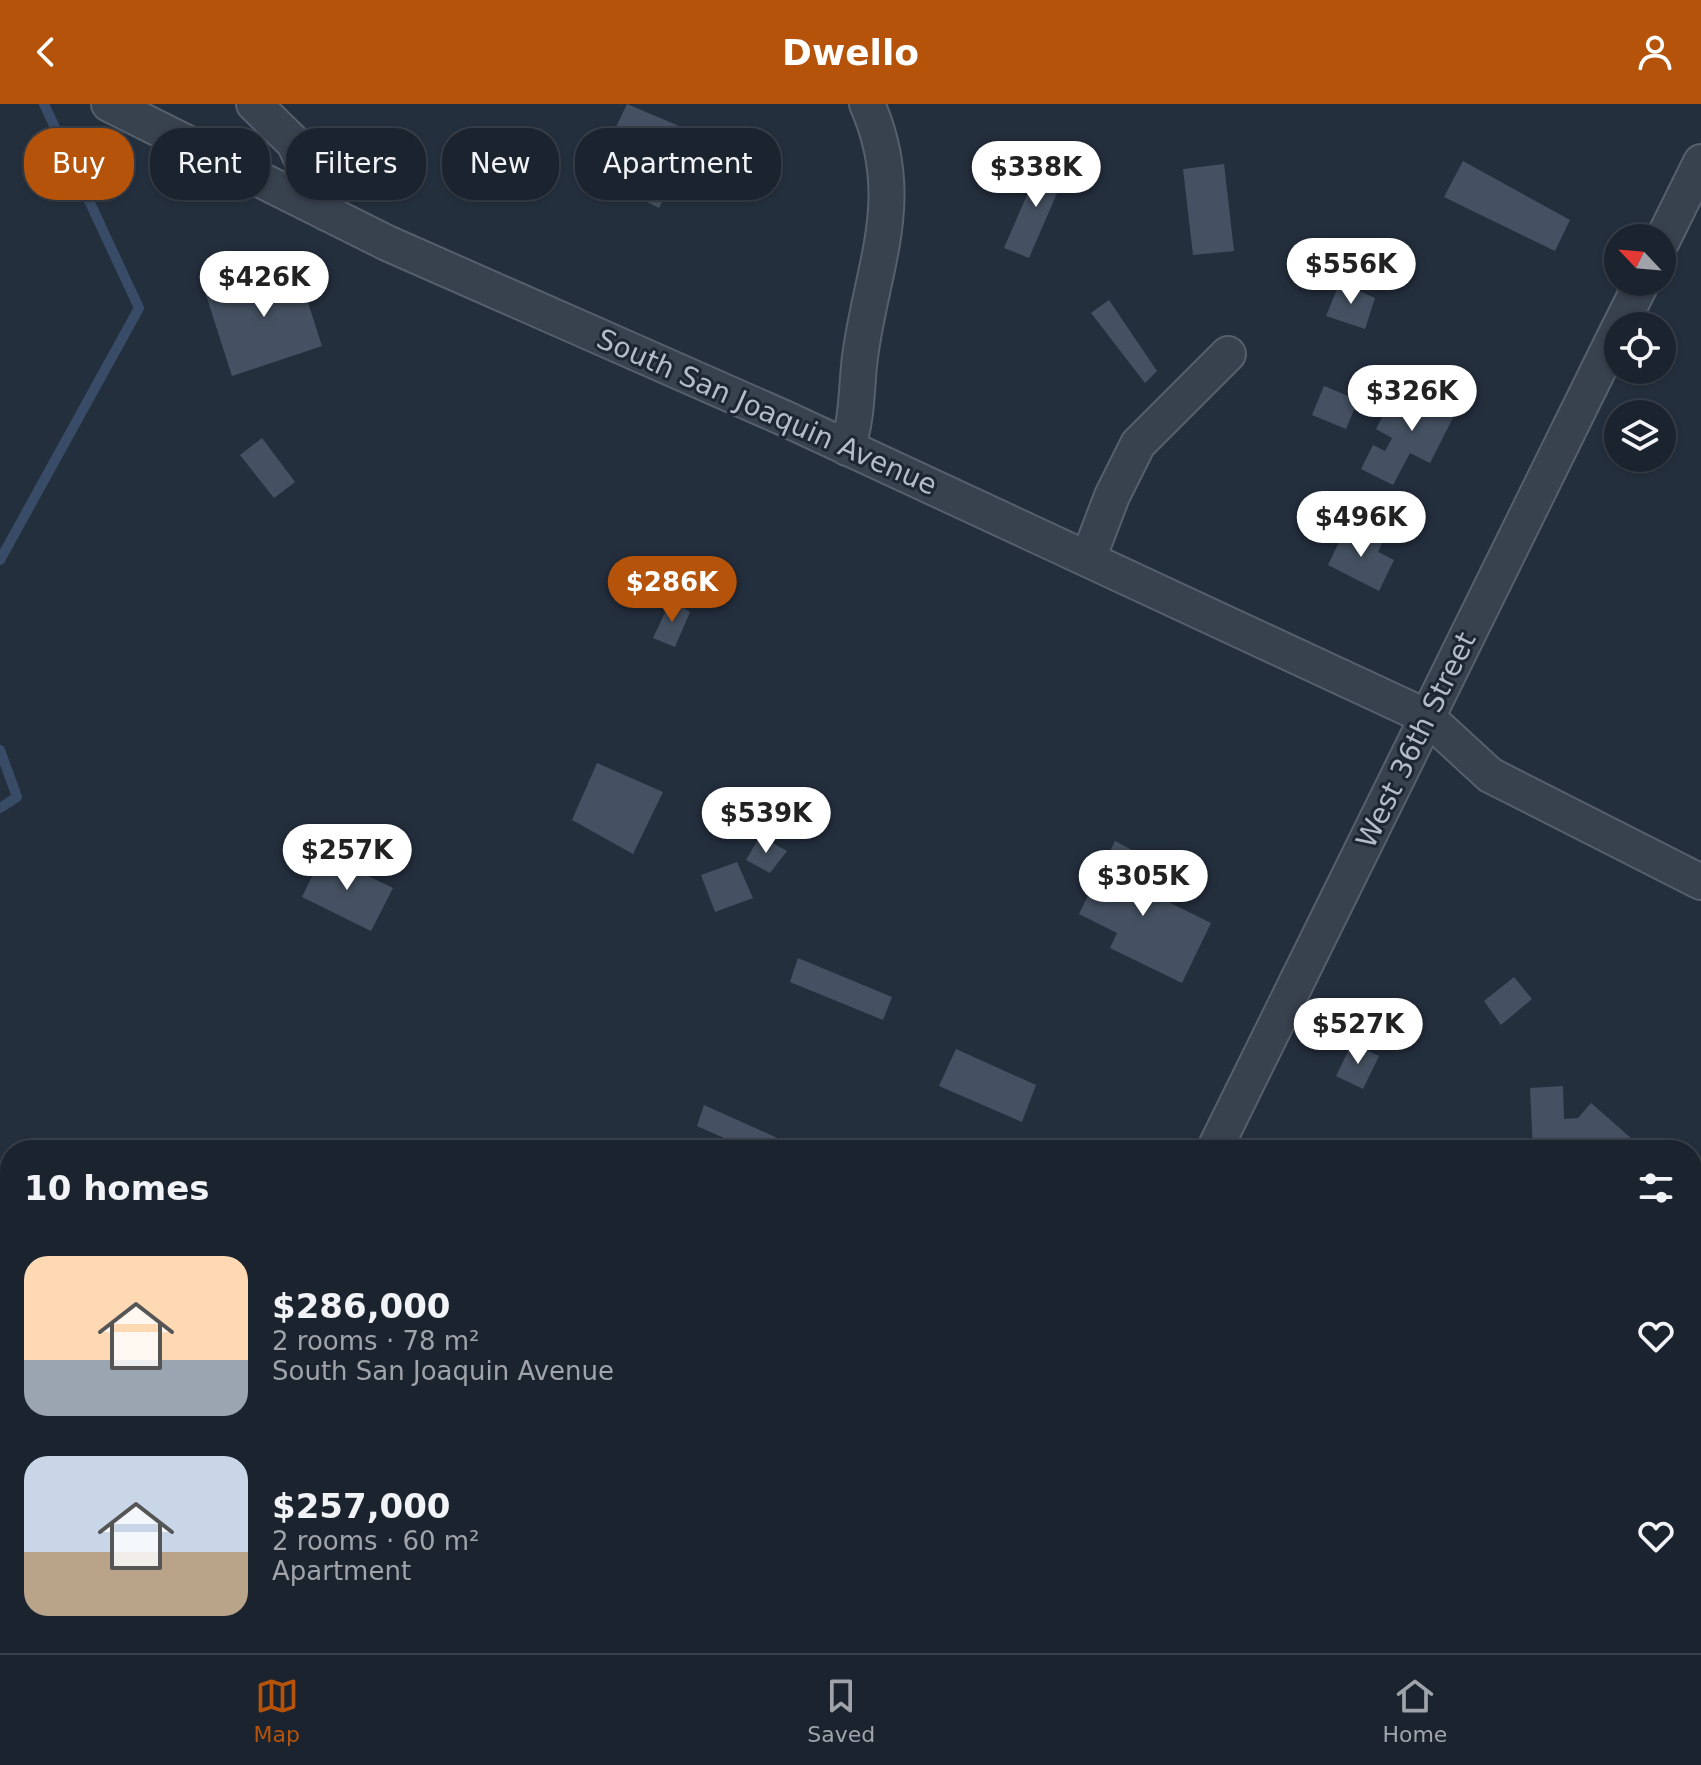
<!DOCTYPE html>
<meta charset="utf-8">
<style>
:root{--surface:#1b232e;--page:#242b36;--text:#f1f3f6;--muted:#a0a4aa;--line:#39404a;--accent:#b45309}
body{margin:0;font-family:"DejaVu Sans",sans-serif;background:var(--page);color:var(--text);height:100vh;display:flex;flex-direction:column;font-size:30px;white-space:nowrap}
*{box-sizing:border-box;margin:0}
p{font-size:26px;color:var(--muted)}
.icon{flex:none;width:44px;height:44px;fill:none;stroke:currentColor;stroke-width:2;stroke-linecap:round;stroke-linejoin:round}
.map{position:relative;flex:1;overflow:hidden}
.drawer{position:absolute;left:0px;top:1036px;width:1702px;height:514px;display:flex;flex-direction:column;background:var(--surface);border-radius:32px 32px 0 0;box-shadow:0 2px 6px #0004,0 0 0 2px var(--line)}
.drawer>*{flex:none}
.hud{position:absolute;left:24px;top:24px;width:800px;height:72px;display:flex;gap:16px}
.needle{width:52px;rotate:296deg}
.fabs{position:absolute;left:1604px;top:120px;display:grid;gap:16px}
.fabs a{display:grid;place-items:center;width:72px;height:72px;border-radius:50%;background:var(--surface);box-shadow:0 2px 6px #0004,0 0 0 2px var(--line);font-size:40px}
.price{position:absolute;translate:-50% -68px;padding:0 18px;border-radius:28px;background:#fff;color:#222;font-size:26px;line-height:52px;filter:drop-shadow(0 2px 4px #0008)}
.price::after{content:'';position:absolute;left:50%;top:48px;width:24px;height:18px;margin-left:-12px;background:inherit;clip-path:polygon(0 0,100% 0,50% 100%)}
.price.current{background:var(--accent);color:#fff}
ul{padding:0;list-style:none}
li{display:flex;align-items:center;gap:24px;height:200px;padding:0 24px}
li span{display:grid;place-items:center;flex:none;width:224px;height:160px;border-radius:24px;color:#555}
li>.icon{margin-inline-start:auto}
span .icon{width:96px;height:96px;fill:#fffc;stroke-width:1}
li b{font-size:34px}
h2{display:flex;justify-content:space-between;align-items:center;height:96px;padding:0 24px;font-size:34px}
.chip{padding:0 28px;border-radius:32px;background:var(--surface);box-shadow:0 2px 6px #0004,0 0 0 2px var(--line);font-size:28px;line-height:72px}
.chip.current{background:var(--accent);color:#fff}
header{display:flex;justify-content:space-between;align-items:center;height:104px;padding:0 24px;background:var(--accent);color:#fff;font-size:36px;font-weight:700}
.menu{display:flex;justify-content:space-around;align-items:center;height:112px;border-top:2px solid var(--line);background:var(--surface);font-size:22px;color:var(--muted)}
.menu a{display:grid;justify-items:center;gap:4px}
.menu .current{color:var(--accent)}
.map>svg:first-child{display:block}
</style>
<header><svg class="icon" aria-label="back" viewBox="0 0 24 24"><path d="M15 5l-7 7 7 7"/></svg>Dwello<svg class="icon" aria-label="person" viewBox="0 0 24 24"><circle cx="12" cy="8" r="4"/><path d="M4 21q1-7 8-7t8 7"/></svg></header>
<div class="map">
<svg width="1701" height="1549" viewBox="0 0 1701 1549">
<rect width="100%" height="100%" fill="#242f3e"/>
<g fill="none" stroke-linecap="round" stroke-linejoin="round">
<g stroke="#394c67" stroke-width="10">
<path d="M 0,456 L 139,204 L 44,0"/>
<path d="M 0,646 L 17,693 L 0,704"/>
</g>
</g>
<g fill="#455162">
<path d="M 627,0 L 698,30 L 659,104 L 593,71 Z"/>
<path d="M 1043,54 L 1067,66 L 1029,154 L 1004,144 Z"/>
<path d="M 1463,57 L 1570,116 L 1555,147 L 1444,93 Z"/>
<path d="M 1224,60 L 1234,147 L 1193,151 L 1183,65 Z"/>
<path d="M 295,158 L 322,242 L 232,272 L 205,188 Z"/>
<path d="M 1340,178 L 1375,194 L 1365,225 L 1326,212 Z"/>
<path d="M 1109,196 L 1157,267 L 1145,279 L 1091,209 Z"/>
<path d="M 1429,280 L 1462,296 L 1430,359 L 1410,349 L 1393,381 L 1361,365 L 1373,341 L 1385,347 L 1392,334 L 1376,325 L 1391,296 L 1414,309 Z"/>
<path d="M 1324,282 L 1358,296 L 1346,325 L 1312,311 Z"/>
<path d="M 262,334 L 295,378 L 274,394 L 240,351 Z"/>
<path d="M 1347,421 L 1382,439 L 1378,448 L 1394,456 L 1379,487 L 1328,461 Z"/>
<path d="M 671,496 L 690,508 L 675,543 L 653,534 Z"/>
<path d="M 597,659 L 663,688 L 633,750 L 572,716 Z"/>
<path d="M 760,732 L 787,747 L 770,769 L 746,756 Z"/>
<path d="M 1115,737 L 1145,753 L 1132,780 L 1211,819 L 1182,879 L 1110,844 L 1117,829 L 1079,810 Z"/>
<path d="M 323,750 L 393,784 L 371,827 L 302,793 Z"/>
<path d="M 737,758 L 753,794 L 715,808 L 701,771 Z"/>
<path d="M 798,854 L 892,893 L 883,916 L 790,878 Z"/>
<path d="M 1514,873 L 1532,895 L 1501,921 L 1484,897 Z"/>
<path d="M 1352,939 L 1379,952 L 1363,985 L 1336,972 Z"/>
<path d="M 956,945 L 1036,981 L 1022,1018 L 939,982 Z"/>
<path d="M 1563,982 L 1564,1015 L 1578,1014 L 1591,999 L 1632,1035 L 1622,1046 L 1533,1046 L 1530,984 Z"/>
<path d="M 704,1001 L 804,1046 L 751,1046 L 697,1022 Z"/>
<rect x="184" y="1540" width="32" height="9"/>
</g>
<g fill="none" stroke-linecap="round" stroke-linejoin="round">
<defs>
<g id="minor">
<path d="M 109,0 L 387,139 L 784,314 L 1427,613 L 1490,671 L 1701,778"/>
<path d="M 254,0 L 294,39 L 327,109"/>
<path d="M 1662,137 L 1701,58"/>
<path d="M 1620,222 L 1642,178"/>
<path d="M 847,344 C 858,313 856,284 860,253 C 872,161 909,95 867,0"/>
<path d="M 1088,455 L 1112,392 L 1138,340 L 1228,250"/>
<path d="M 1214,1046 L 1618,226"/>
<path d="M 0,1097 L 10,1102"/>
<path d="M 1692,1360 L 1701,1364"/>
<path d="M 968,1549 L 972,1540"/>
</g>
</defs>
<use href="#minor" stroke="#565f6c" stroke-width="38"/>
<use href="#minor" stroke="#38414e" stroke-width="34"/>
</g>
<g text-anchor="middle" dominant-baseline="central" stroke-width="6" stroke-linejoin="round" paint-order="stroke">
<g font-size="28" fill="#b4bcc9" stroke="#1d2633">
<text transform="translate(767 308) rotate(24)">South San Joaquin Avenue</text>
<text transform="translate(1416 636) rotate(-64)">West 36th Street</text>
</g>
</g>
</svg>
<div class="fabs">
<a><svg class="needle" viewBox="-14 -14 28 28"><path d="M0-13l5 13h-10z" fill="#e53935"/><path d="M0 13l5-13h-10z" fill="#a0a4aa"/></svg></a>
<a><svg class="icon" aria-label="locate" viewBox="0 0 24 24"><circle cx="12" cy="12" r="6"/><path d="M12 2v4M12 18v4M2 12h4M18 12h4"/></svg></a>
<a><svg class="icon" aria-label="layers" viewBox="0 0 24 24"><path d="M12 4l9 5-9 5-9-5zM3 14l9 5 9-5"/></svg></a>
</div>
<b class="price" style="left:1036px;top:105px">$338K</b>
<b class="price" style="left:1351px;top:202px">$556K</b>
<b class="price" style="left:264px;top:215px">$426K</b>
<b class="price" style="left:1412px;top:329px">$326K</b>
<b class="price" style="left:1361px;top:455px">$496K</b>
<b class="price current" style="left:672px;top:520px">$286K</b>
<b class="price" style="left:766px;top:751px">$539K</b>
<b class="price" style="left:347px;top:788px">$257K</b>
<b class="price" style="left:1143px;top:814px">$305K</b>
<b class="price" style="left:1358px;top:962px">$527K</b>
<div class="hud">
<a class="chip current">Buy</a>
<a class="chip">Rent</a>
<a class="chip">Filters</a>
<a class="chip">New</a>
<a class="chip">Apartment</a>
</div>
<section class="drawer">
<h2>10 homes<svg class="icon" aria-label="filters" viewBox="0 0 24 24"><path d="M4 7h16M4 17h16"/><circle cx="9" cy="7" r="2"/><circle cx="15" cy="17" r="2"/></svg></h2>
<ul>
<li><span style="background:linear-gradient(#ffd9b3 65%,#9aa5b1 0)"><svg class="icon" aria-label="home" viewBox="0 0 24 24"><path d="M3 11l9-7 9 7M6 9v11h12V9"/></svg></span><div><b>$286,000</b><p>2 rooms · 78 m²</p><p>South San Joaquin Avenue</p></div><svg class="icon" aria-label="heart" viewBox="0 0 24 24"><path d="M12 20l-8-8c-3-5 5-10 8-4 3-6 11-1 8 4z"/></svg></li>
<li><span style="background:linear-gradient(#c9d6e8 60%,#b9a48a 0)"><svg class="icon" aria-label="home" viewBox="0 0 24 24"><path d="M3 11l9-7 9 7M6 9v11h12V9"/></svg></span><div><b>$257,000</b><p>2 rooms · 60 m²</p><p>Apartment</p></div><svg class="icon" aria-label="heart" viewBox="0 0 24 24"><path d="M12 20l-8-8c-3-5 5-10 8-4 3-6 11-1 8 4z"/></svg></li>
</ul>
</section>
</div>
<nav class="menu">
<a class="current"><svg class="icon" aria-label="map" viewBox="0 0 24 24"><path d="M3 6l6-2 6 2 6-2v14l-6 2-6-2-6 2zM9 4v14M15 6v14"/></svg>Map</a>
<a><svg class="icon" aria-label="saved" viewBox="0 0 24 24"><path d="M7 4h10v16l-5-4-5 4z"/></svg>Saved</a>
<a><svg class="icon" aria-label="home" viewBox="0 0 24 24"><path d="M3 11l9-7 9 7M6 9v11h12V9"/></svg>Home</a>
</nav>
